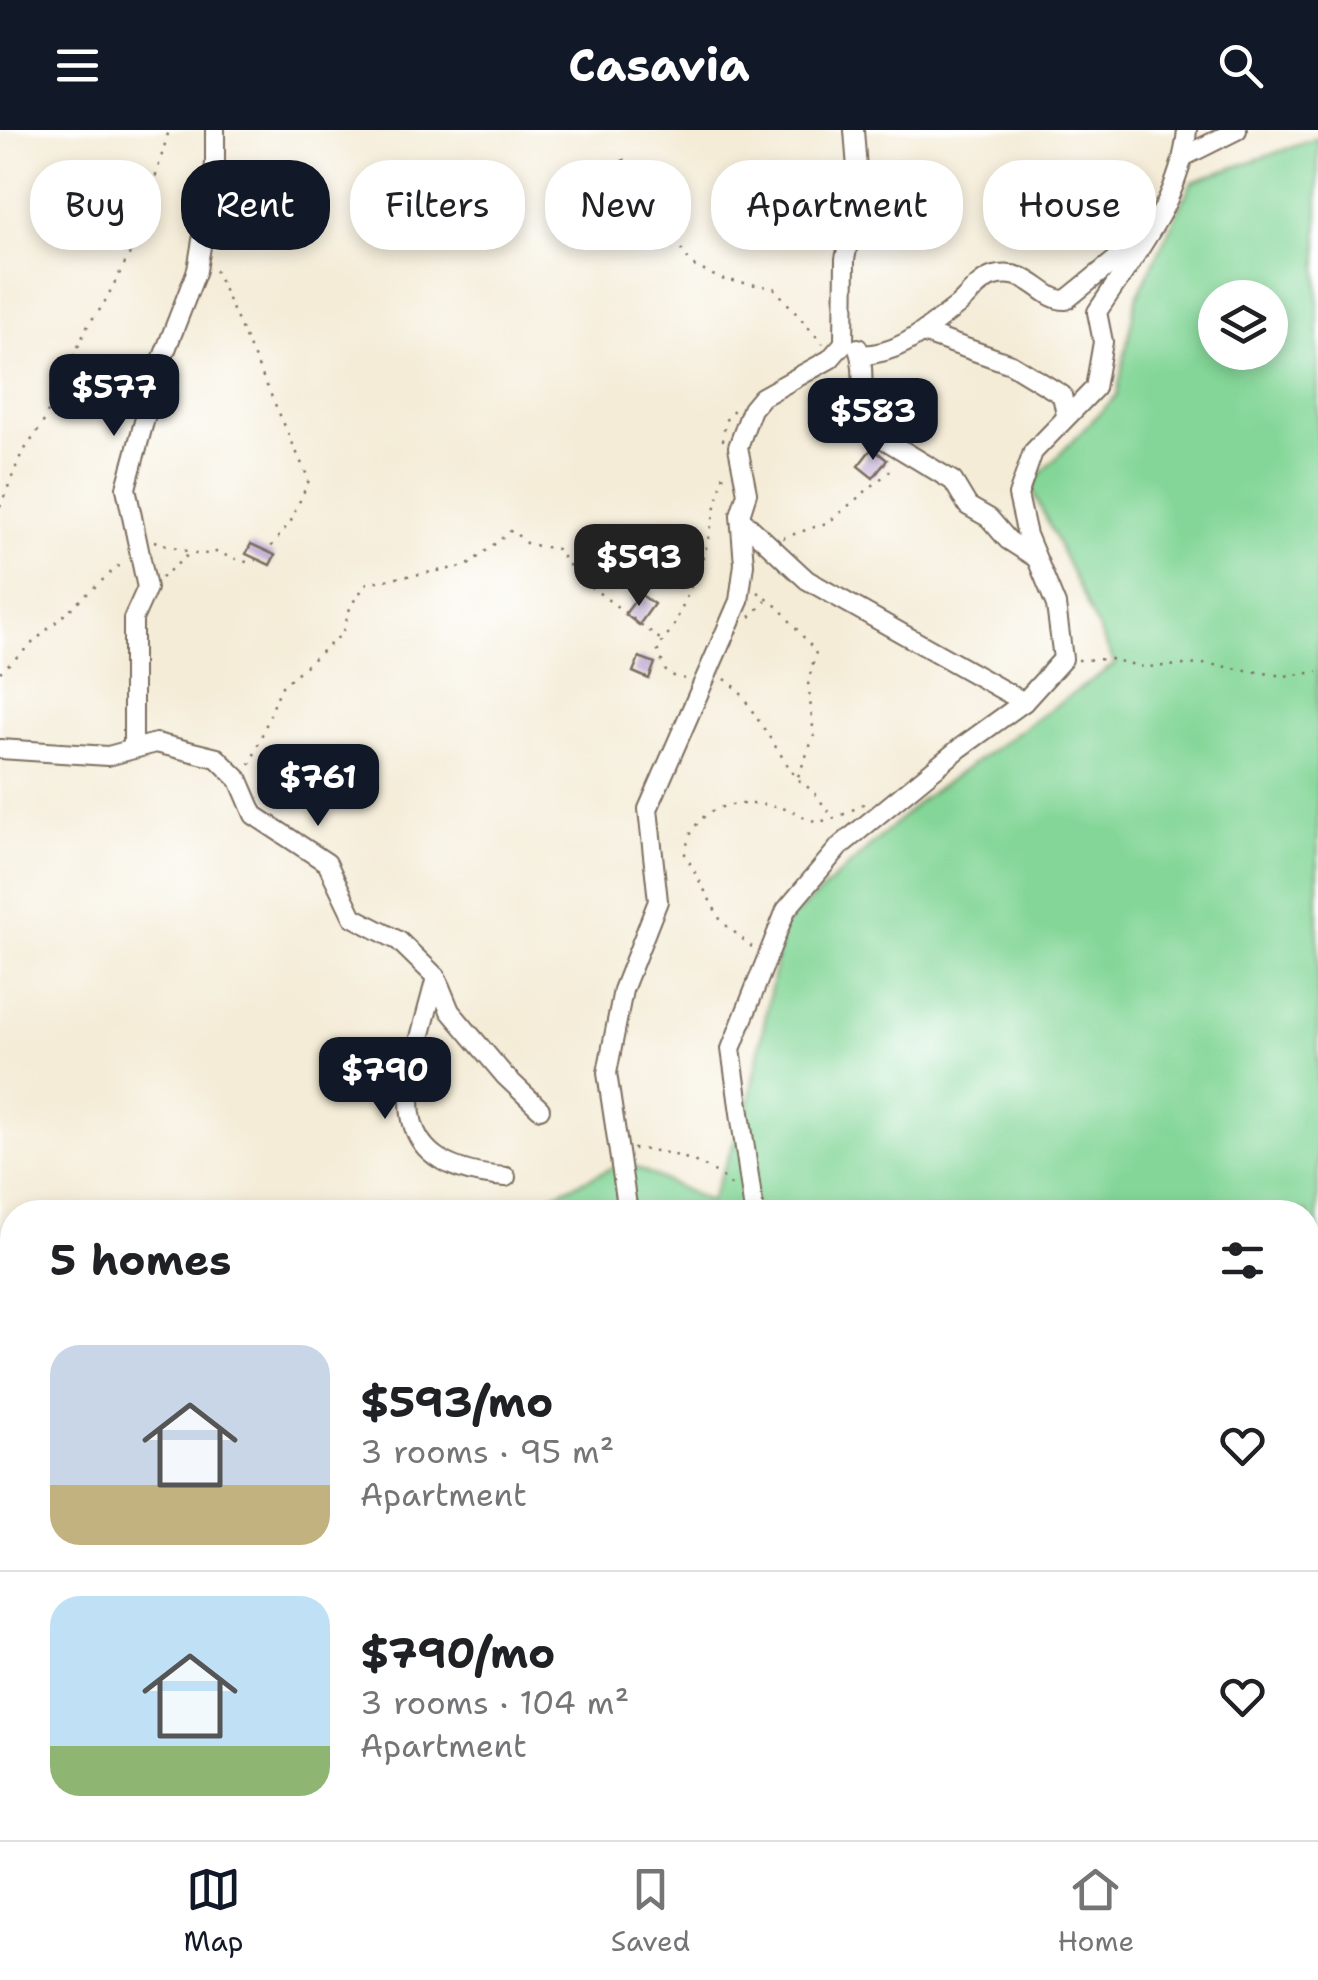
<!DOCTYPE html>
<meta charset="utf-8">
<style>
:root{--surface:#fff;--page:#f6f6f6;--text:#202124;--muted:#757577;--line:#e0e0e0;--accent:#111827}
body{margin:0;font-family:"Shantell Sans",sans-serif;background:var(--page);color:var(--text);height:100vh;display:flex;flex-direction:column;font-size:38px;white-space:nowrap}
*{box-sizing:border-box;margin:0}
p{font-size:32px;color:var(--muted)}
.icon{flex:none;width:55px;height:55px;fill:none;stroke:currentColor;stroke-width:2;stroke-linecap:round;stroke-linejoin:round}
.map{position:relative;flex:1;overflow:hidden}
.side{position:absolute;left:0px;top:1070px;width:1320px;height:640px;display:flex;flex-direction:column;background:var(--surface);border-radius:40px 40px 0 0;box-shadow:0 5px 15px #0003}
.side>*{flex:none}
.guide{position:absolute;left:30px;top:30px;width:1260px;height:90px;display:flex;gap:20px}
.controls{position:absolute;left:1198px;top:150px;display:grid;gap:20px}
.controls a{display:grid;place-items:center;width:90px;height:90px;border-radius:50%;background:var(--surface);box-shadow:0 5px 15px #0003;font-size:50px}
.price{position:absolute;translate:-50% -85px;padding:0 22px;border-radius:20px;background:var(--accent);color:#fff;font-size:32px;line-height:65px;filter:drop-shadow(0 2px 5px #0008)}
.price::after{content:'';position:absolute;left:50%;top:60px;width:30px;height:22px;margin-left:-15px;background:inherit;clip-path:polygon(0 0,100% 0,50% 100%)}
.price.current{background:#222;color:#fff}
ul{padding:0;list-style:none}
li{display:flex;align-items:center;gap:30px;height:250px;padding:0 50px}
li+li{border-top:2px solid var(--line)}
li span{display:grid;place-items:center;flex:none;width:280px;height:200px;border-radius:30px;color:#555}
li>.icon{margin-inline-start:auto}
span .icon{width:120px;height:120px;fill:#fffc;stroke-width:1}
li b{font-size:42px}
h2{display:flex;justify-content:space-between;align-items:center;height:120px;padding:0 50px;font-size:42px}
.tag{padding:0 35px;border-radius:40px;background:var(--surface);box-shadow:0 5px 15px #0003;font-size:35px;line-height:90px}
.tag.current{background:var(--accent);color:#fff}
header{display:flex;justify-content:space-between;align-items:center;height:130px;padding:0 50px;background:var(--accent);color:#fff;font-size:45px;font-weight:700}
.menu{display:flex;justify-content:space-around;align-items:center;height:140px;border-top:2px solid var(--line);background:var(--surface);font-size:28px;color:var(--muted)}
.menu a{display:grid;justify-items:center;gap:5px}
.menu .current{color:var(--accent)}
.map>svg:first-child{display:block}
</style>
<header><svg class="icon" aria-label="menu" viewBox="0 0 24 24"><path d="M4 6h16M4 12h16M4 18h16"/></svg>Casavia<svg class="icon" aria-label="search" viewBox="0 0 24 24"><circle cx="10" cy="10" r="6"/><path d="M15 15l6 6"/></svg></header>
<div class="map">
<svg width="1318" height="1710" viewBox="0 0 1318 1710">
<rect width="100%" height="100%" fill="#fff"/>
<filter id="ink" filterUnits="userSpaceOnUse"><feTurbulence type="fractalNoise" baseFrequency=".01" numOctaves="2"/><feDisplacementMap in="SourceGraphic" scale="20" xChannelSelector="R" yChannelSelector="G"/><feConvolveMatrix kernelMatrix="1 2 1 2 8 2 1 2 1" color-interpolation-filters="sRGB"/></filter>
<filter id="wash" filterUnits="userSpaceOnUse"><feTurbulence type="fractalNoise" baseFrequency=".0048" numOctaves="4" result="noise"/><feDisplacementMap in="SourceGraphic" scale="40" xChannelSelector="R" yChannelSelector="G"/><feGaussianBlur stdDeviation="2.25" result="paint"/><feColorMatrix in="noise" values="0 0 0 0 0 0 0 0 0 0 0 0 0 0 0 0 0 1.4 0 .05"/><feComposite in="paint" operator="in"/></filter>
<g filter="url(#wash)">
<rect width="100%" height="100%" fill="#f4ecd7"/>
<path fill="#83d697" stroke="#5f805a" stroke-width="2.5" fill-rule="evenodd" d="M 1318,8 L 1318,1710 L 406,1710 L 409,1698 L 1308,1698 L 1308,1082 L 515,1082 L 625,1032 L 710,1072 L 747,981 L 783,796 L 921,670 L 1115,534 L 1030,355 L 1117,265 L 1136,169 L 1192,52 ZM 1215,168 L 1270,168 L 1270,222 L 1215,222 Z"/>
<g id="blocks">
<g fill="#bea9d2">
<path d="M 624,30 L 638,48 L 625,58 L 611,40 Z"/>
<path d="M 872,318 L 887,330 L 873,348 L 858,336 Z"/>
<path d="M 251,414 L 275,425 L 270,435 L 246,424 Z"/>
<path d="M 640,464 L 654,474 L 639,495 L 625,484 Z"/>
<path d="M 639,527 L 655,533 L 649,549 L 633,542 Z"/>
</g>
</g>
</g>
<g filter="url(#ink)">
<use href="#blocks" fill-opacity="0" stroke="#7c6e5f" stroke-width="2.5"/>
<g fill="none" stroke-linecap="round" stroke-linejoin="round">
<defs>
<g id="minor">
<path d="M 1185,26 L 1237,0"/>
<path d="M 923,203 L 1011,234 L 1062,265 L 1066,285"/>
<path d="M 858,218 C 868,245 856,277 869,300 L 953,351 L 968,376 L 989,388 L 1008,410 L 1036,428"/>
<path d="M 861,225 C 901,224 926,199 957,176 C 968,167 979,150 994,146 C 1031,137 1042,171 1066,170 L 1146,105"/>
<path d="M 741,389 L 807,450 L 1024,572"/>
<path d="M 133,618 L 133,489 L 147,458 L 126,358 L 158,240 L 197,140 L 215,34 L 215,0"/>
<path d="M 0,619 L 108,626 L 156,613 L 217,628 L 239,650 L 254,685 L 327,733 L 353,787 L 399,811 L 436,847 L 450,881 L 505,946 L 540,979"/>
<path d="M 436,847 C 414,939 366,1037 506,1047"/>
<path d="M 628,1082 L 607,943 L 623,860 L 658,771 L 648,679 L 739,471 L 744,434 L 740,385 L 747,363 L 738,317 L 752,279 L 762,267 L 830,229 L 844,213 L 845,129 L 859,65 L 854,0"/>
<path d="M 754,1082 L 731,919 L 786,780 L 840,716 L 960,618 L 1024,572 L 1063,529 L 1056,475 L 1027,405 L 1018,365 L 1033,322 L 1095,258 L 1103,212 L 1097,182 C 1134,125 1181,71 1187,0"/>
<path d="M 655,1698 L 660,1710"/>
<path d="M 754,1698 L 757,1710"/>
</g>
</defs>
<use href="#minor" stroke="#7c6e5f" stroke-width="22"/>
<g stroke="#7c6e5f" stroke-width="2.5" stroke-dasharray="2.5 8" stroke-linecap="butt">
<path d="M 640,58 L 692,135 L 721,149 L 774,158 L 823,214"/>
<path d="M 215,140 L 309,350 L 291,391 L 270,418"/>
<path d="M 723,311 L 725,291 L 735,278"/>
<path d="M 0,377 L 21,325 L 42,295 L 89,193 L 102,177 L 138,108 L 169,0"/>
<path d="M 783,408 L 829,392 L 896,336"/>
<path d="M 154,411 L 199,425 L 216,422 L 244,432 L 256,430"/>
<path d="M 161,448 L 189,424"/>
<path d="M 758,462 L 779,478 L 816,522 L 808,552 L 814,606 L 797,649"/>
<path d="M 750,487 L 766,471"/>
<path d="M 1078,530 L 1110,529 L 1144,537 L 1208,534 L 1283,546 L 1318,542"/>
<path d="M 0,542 L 125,430"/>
<path d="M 685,549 L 667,544 L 657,519 L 674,496 L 704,426 L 725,339"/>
<path d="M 725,549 L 738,559 L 796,648 L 814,662 L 832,687"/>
<path d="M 250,635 L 281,557 L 342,504 L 351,475 L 367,453 L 467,436 L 512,400 L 527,414 L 557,419 L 578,447 L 660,509"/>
<path d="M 752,817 L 721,791 L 685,724 C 694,667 746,669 790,680 C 797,682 804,689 811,690 C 830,695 853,679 869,671"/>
<path d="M 633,1019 C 664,1019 716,1033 734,1059"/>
<path d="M 1308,1293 L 1318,1296"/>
<path d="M 836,1698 L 846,1710"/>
</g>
<use href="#minor" stroke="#fff" stroke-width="18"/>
</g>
</g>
</svg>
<div class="controls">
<a><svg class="icon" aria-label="layers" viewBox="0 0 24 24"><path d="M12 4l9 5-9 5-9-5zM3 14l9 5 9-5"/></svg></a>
</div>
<b class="price" style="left:114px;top:309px">$577</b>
<b class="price" style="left:873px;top:333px">$583</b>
<b class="price current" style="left:639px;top:479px">$593</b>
<b class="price" style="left:318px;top:699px">$761</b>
<b class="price" style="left:385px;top:992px">$790</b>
<div class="guide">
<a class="tag">Buy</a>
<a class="tag current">Rent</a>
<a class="tag">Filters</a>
<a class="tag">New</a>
<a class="tag">Apartment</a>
<a class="tag">House</a>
</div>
<section class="side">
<h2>5 homes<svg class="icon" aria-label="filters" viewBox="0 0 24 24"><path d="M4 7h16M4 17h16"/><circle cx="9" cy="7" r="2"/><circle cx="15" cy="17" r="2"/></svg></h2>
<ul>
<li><span style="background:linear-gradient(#c9d6e8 70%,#c2b280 0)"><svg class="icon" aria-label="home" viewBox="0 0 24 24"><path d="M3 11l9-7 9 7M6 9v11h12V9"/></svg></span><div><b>$593/mo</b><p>3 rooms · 95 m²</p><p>Apartment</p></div><svg class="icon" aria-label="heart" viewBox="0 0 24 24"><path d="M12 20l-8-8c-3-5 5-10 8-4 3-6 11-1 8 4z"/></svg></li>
<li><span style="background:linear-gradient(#bfe0f5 75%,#8fb573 0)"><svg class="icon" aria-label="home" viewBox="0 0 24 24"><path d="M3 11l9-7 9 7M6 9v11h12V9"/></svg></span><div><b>$790/mo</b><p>3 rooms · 104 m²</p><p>Apartment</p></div><svg class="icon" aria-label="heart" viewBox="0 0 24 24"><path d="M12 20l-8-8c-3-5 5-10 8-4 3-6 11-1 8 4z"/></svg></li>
</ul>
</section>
</div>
<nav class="menu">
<a class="current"><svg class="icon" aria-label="map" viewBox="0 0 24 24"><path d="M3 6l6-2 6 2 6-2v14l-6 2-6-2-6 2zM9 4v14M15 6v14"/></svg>Map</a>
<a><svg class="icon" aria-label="saved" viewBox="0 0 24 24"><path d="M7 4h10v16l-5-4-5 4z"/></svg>Saved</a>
<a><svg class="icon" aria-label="home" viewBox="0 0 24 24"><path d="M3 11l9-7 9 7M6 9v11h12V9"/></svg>Home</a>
</nav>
